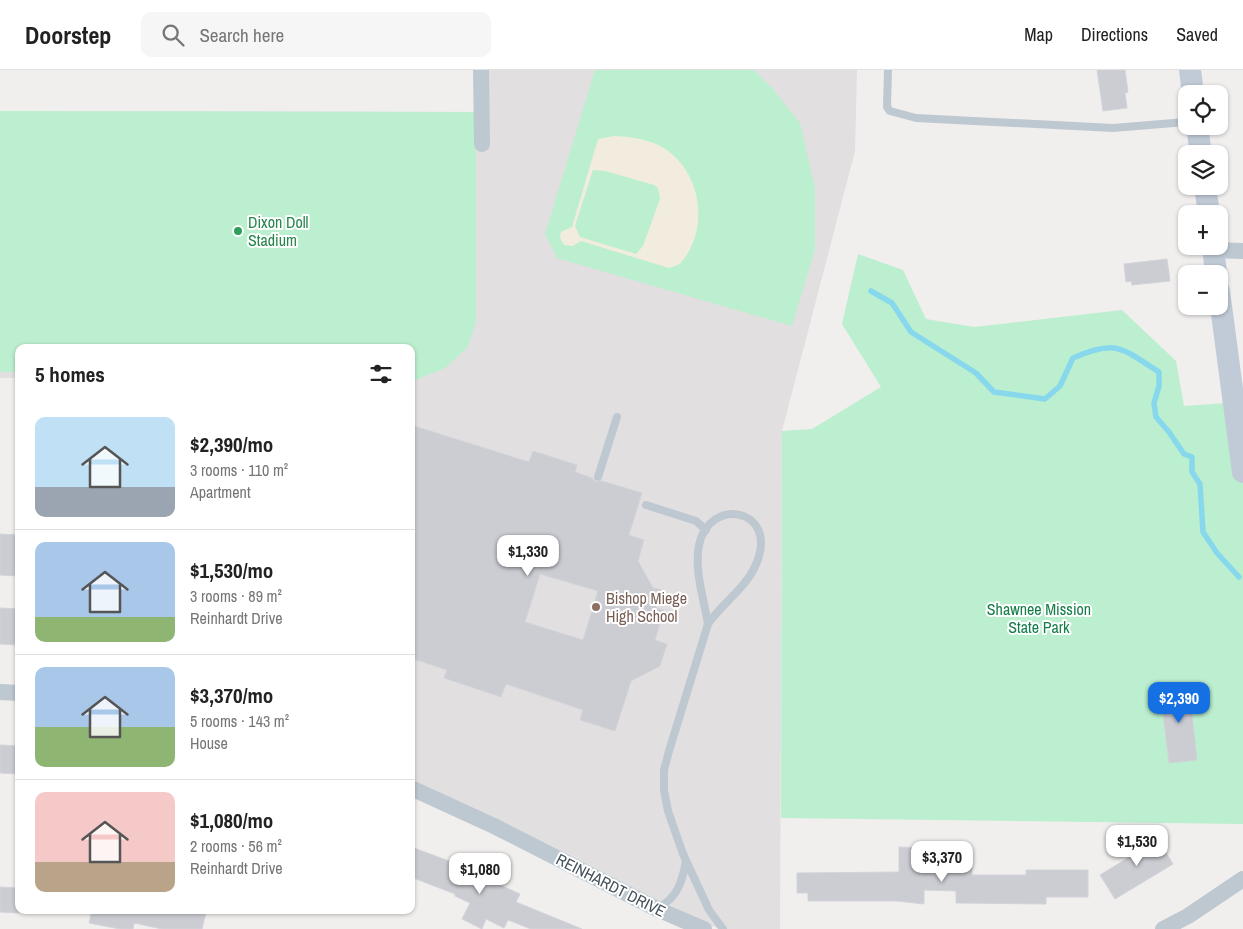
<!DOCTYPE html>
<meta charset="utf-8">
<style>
:root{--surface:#fff;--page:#f6f6f6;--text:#222;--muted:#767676;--line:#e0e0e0;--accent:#1570e3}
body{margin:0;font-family:"Archivo Narrow",sans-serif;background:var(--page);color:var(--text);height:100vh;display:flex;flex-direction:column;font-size:19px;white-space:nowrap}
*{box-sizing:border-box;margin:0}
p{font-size:16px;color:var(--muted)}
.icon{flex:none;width:28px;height:28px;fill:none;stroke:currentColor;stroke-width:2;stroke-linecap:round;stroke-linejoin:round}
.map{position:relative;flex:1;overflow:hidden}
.panel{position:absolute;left:15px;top:274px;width:400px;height:570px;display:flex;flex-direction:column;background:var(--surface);border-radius:10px;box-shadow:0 1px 4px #0004}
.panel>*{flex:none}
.buttons{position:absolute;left:1178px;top:15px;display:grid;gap:10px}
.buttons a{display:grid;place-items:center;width:50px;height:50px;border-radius:10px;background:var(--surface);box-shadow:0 1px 4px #0004;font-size:25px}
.price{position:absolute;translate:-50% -42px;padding:0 11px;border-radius:10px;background:#fff;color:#222;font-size:16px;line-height:32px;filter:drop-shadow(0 1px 2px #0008)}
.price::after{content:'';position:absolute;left:50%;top:30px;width:15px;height:11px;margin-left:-8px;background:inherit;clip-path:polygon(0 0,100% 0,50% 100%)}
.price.active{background:var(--accent);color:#fff}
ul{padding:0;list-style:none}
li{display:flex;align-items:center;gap:15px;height:125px;padding:0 20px}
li+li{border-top:1px solid var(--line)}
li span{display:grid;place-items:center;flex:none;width:140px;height:100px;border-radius:10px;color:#555}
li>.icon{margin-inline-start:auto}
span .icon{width:60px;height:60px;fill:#fffc;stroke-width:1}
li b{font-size:21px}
h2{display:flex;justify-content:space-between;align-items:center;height:60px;padding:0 20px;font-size:21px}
header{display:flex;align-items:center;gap:30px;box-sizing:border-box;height:70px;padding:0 25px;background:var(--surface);border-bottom:1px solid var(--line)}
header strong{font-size:24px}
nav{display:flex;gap:28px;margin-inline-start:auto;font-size:18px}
.search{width:350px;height:45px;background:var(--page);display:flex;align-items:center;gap:12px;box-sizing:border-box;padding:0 18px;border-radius:10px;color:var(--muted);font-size:19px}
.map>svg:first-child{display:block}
</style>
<header>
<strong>Doorstep</strong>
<div class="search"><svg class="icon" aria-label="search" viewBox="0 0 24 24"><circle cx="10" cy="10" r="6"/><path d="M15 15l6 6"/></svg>Search here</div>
<nav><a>Map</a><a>Directions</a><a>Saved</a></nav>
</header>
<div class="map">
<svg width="1243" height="859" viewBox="0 0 1243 859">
<rect width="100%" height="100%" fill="#f1eeee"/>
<path fill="#e2dfe0" d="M 487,0 L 857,0 L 855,81 L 782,361 L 780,859 L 722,859 L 700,853 L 411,713 L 411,278 L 19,278 L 19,308 L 0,308 L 0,41 L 485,42 Z"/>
<g fill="#bbefcf">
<path d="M 595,0 L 754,0 L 772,18 L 800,53 L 815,118 L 815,179 L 792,256 L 557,188 L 545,164 Z"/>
<path d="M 0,41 L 476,42 L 476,251 L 468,277 L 445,298 L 411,312 L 411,278 L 19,278 L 19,302 L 0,302 Z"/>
<path d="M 858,184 L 903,200 L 926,249 L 974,257 L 1122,240 L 1176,291 L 1184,336 L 1243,332 L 1243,754 L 781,748 L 782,361 L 812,359 L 881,317 L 842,254 Z"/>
</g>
<path fill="#f2ecde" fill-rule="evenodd" d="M 614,66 C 634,67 656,70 672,84 C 703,111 708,162 680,194 L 669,198 L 581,171 L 573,176 L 564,175 L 560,168 L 561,162 L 572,157 L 598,69 ZM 593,100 L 605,101 L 654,115 L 658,118 L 660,129 L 643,176 L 636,184 L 580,167 L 575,156 Z"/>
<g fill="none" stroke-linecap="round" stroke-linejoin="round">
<path stroke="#87d8ed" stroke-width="5.5" d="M 871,221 L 892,233 L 911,262 L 976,303 L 994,322 L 1045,329 L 1060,316 L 1073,288 C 1117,269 1121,278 1159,302 L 1159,316 L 1154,333 L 1156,347 L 1169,362 L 1184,384 L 1192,387 L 1192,402 L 1200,414 L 1203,462 L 1217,483 L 1239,507"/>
</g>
<g fill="#cbcdd3" stroke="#d2d4da" fill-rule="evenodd">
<path d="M 1097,0 L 1125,0 L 1128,22 L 1125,23 L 1127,38 L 1103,41 Z"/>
<path d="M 1167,189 L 1170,211 L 1132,215 L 1131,211 L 1126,212 L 1124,194 Z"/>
<path d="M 411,355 L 529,392 L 533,381 L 577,395 L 575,402 L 592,408 L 596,412 L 602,411 L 642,423 L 629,465 L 644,470 L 638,491 L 653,518 L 662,520 L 656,538 L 664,540 L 655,570 L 667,574 L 660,596 L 631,611 L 615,661 L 580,650 L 583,640 L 506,614 L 501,627 L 444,608 L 447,600 L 411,588 ZM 540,504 L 598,521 L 583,570 L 525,552 Z"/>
<path d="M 0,464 L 19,465 L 19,506 L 0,505 Z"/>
<path d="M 0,538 L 19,539 L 19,575 L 0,574 Z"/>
<path d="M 1189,615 L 1197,690 L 1169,693 L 1160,620 Z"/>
<path d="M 0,675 L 19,676 L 19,704 L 0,703 Z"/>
<path d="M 1155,764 L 1173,794 L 1115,829 L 1100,805 L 1136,783 L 1133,777 Z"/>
<path d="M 411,777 L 449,791 L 449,793 L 497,816 L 498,814 L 520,824 L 516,832 L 582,859 L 531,859 L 508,850 L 504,858 L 486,849 L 482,859 L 462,849 L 470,833 L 455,826 L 455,824 L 411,807 Z"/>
<path d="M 899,777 L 947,779 L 946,796 L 972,796 L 972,805 L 1026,805 L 1026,800 L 1088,800 L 1088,827 L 1046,827 L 1046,834 L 956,833 L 956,821 L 924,820 L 924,834 L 897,831 L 808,831 L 808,823 L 797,823 L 797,803 L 899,802 Z"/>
<path d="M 0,817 L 19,818 L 19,843 L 0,842 Z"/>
<path d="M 92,840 L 192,840 L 206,843 L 202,859 L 162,859 L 134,853 L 133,859 L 120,859 L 89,853 Z"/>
</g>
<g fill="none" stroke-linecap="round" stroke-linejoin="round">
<g stroke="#bec8d0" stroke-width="8">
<path d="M 888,0 L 887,37 L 890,41 L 916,48 L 1113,58 L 1186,52"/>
<path d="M 598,407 L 617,347"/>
<path d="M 646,435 L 696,451 L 706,460"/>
<path d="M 708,554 C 704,529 694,501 699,475 C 709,426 778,438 757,492 C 747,518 723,532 708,554 L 669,681 L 664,700 L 664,720 L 668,741 L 683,784 L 709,840 L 723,859"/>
<path d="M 658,838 C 678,827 682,812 686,791"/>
</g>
<g stroke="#bec8d0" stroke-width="16">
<path d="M 481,0 L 482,74"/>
<path d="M 1213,180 L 1243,181"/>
<path d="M 0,622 L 19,623"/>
<path d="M 411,718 L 494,756 L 657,839 L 704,859"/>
<path d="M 1163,859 L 1188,846 L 1243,809"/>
</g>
<g stroke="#c0cbd7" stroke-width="22">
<path d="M 1190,0 L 1193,24"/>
<path d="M 1197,56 L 1201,84"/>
<path d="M 1205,116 L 1209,144"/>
<path d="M 1213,176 L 1216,204"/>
<path d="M 1219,221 L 1243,402"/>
</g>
</g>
<circle fill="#2e9e5b" stroke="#fff" stroke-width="2" cx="238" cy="161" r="5"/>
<circle fill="#8d6e63" stroke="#fff" stroke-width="2" cx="596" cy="537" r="5"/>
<g text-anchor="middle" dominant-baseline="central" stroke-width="4" stroke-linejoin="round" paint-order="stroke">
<g font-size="16" fill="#27864d" stroke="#fff" text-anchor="start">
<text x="248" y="152">Dixon Doll<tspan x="248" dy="18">Stadium</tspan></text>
</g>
<g font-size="16" fill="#785e54" stroke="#fff" text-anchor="start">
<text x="606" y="528">Bishop Miege<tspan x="606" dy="18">High School</tspan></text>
</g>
<g font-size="16" fill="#157e49" stroke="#fff">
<text x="1039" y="539">Shawnee Mission<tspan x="1039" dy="18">State Park</tspan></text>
</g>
<g font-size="16" fill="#46515c" stroke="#fff">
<text transform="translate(611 815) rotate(27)">REINHARDT DRIVE</text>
</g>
</g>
</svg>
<div class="buttons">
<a><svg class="icon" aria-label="locate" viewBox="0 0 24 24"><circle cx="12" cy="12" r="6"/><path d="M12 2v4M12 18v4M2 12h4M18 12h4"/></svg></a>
<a><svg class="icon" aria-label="layers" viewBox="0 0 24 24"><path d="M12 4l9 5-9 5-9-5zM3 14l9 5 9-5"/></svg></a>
<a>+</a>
<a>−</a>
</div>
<b class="price" style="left:528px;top:507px">$1,330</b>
<b class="price active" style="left:1179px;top:654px">$2,390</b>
<b class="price" style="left:1137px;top:797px">$1,530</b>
<b class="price" style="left:942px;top:813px">$3,370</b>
<b class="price" style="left:480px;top:825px">$1,080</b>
<section class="panel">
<h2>5 homes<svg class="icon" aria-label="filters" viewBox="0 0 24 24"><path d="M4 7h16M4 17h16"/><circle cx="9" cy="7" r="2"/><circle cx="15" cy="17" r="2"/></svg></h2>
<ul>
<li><span style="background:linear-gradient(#bfe0f5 70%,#9aa5b1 0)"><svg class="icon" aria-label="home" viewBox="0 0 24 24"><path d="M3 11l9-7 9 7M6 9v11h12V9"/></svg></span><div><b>$2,390/mo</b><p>3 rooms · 110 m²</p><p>Apartment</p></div></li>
<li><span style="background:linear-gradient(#a9c7e8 75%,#8fb573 0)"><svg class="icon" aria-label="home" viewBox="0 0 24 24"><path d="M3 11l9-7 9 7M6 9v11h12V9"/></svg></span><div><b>$1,530/mo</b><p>3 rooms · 89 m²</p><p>Reinhardt Drive</p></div></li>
<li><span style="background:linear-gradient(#a9c7e8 60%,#8fb573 0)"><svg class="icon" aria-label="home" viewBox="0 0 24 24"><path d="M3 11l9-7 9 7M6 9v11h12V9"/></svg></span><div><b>$3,370/mo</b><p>5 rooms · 143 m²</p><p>House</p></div></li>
<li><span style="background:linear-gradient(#f6c9c9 70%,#b9a48a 0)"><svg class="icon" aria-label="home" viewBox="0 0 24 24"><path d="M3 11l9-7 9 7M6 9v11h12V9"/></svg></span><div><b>$1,080/mo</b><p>2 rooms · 56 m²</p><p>Reinhardt Drive</p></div></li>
</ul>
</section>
</div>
